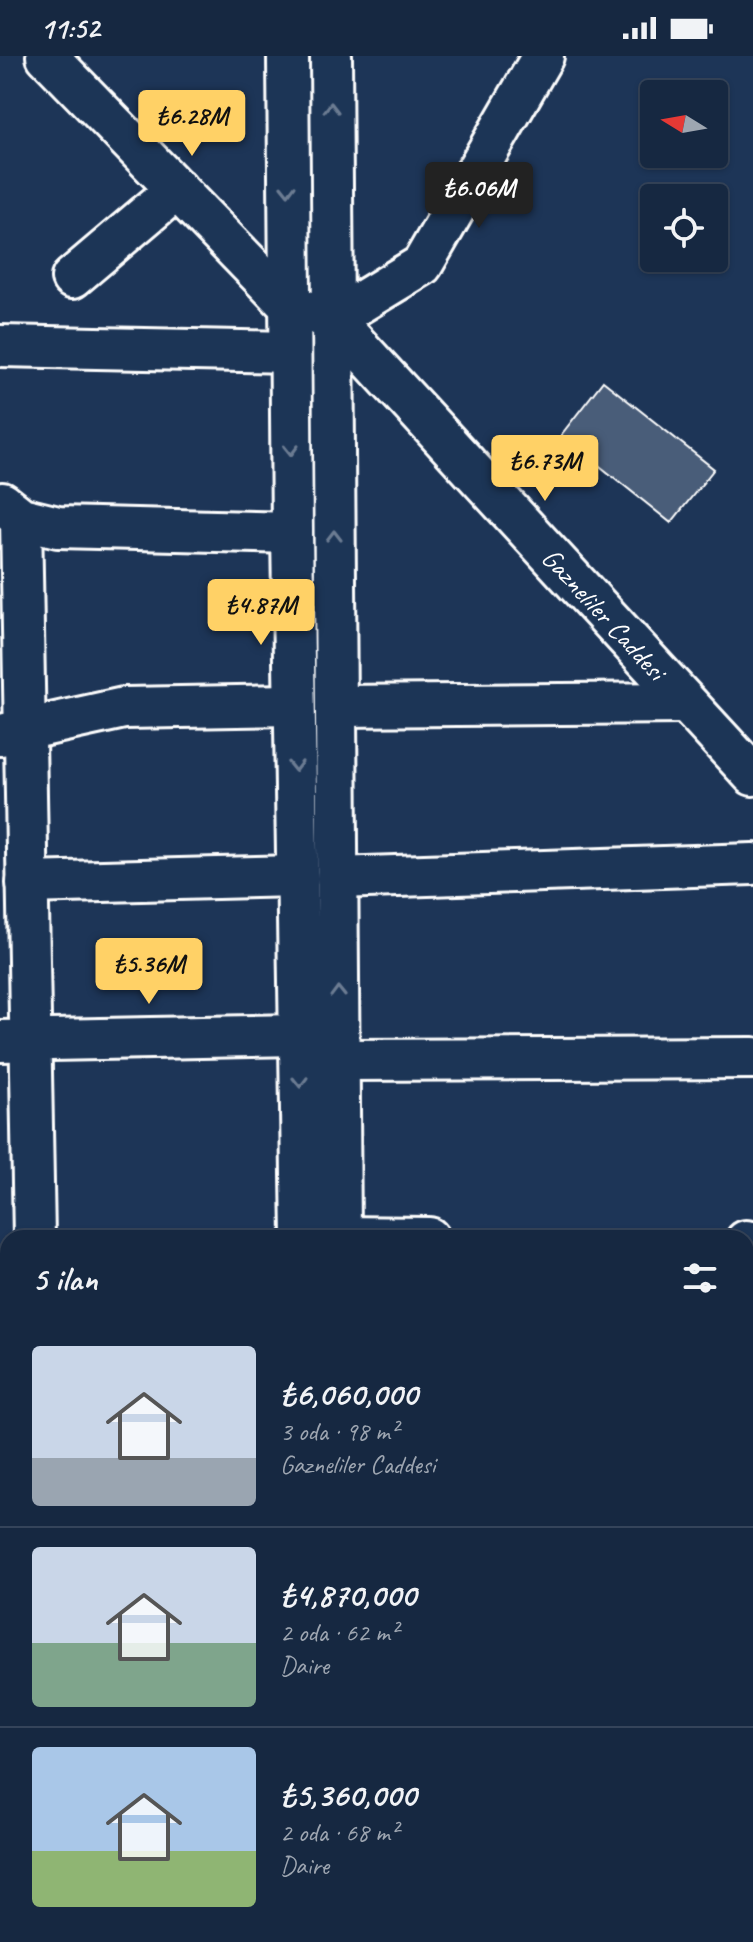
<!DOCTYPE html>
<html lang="tr">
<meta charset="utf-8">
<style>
:root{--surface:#162841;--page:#1f3048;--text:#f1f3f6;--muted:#9ea6b1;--line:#35445a;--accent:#ffd166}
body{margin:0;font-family:Caveat,sans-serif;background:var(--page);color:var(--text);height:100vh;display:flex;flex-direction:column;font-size:30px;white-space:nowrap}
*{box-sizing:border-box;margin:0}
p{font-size:26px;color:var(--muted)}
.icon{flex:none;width:44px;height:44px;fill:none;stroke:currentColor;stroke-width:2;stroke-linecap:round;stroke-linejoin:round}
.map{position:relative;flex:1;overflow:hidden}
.sheet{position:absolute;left:0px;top:1174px;width:754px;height:712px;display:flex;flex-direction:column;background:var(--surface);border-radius:24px 24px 0 0;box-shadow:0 2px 6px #0004,0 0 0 2px var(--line)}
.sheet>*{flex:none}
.needle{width:52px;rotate:281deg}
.controls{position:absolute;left:640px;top:24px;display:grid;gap:16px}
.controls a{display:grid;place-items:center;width:88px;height:88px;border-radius:8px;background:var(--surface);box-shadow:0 2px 6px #0004,0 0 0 2px var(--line);font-size:40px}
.price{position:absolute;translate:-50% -68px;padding:0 18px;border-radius:8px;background:var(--accent);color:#111;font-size:26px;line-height:52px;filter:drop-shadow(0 2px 4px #0008)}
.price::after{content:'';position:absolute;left:50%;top:48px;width:24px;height:18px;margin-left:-12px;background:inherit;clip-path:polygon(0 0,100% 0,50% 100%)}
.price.on{background:#222;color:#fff}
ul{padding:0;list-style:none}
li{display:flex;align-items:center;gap:24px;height:200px;padding:0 32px}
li+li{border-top:2px solid var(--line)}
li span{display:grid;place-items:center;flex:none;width:224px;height:160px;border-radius:8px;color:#555}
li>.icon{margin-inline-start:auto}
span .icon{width:96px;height:96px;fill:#fffc;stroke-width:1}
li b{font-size:34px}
h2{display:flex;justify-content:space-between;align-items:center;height:96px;padding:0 32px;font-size:34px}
.status{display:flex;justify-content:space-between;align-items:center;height:56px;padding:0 40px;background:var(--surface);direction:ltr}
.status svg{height:22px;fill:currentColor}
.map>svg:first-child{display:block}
</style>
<div class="status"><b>11:52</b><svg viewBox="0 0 49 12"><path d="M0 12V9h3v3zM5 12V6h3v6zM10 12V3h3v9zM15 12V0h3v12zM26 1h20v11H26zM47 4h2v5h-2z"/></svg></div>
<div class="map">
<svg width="753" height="1886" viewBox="0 0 753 1886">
<rect width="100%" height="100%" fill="#1d3557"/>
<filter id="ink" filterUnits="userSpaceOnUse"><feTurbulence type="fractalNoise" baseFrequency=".0125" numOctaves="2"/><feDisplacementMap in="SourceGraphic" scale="16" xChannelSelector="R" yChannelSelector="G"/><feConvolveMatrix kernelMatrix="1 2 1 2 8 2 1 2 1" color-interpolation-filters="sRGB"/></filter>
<g filter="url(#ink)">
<path fill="#4a5d79" stroke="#fff" stroke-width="2" d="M 603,325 L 714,413 L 671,467 L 561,379 Z"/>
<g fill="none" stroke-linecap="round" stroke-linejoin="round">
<defs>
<g id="minor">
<path id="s1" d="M 47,0 L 290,250 L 333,263 L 753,719"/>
<path d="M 288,0 L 292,477 L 303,1182"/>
<path d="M 331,0 L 340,1182"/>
<path d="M 72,222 L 177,133"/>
<path d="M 333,263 L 422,209 L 543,0"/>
<path d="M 0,290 L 290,296"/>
<path d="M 2,447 L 21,462 L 58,471 L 292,477"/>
<path d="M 21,462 L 34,1182"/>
<path d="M 336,650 L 686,647"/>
<path d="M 1,679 L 124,652 L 294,649"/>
<path d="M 337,822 L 753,808"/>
<path d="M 27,827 L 297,820"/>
<path d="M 0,985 L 299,979"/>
<path d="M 339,1004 L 753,1002"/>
<path d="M 340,1181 L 429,1182"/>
<path d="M 746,1185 L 753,1186"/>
<path d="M 0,1296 L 8,1296"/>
<path d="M 746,1361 L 753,1361"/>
<path d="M 746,1539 L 753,1539"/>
<path d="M 746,1716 L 753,1716"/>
<path d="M 43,1878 L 44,1886"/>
<path d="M 401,1878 L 409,1886"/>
<path d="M 317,1886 L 318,1878"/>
<path d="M 743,1886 L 753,1878"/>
</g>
</defs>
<use href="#minor" stroke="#fff" stroke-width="46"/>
<use href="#minor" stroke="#1d3557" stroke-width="40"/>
</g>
<defs><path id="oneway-chevron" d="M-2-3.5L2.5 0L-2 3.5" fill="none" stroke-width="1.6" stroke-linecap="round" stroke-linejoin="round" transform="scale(2)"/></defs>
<g stroke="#6c7c92">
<use href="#oneway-chevron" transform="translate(331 52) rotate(-90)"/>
<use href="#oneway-chevron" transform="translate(288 134) rotate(89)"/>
<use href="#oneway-chevron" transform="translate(291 394) rotate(89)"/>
<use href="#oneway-chevron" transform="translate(334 480) rotate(-90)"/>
<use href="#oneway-chevron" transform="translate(295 710) rotate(89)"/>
<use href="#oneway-chevron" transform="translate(338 936) rotate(-91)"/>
<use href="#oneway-chevron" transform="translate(300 1026) rotate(89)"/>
</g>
</g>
<g text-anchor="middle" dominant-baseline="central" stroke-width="7" stroke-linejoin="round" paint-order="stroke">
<g font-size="28" fill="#fff" stroke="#1d3557">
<text stroke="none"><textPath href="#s1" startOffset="794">Gazneliler Caddesi</textPath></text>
</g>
</g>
</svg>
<div class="controls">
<a><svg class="needle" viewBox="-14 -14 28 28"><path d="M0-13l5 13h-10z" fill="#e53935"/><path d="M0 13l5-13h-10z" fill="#9ea6b1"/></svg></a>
<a><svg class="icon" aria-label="locate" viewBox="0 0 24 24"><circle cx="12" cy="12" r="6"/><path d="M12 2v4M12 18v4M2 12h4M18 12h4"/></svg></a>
</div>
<b class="price" style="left:192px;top:102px">₺6.28M</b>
<b class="price on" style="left:479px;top:174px">₺6.06M</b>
<b class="price" style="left:545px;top:447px">₺6.73M</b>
<b class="price" style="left:261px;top:591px">₺4.87M</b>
<b class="price" style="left:149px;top:950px">₺5.36M</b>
<section class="sheet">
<h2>5 ilan<svg class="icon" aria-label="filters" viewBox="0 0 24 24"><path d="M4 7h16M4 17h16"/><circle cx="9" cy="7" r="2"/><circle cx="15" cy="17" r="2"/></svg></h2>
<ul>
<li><span style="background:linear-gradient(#c9d6e8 70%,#9aa5b1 0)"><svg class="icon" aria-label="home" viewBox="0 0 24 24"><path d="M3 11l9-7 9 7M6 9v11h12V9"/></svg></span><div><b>₺6,060,000</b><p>3 oda · 98 m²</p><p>Gazneliler Caddesi</p></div></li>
<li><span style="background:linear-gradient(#c9d6e8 60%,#7fa58c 0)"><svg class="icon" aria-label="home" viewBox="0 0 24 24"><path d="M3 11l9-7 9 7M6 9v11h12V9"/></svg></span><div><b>₺4,870,000</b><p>2 oda · 62 m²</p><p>Daire</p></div></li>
<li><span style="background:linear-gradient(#a9c7e8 65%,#8fb573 0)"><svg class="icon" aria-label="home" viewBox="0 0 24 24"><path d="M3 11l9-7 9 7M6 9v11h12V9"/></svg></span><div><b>₺5,360,000</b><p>2 oda · 68 m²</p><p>Daire</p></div></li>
</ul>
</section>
</div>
